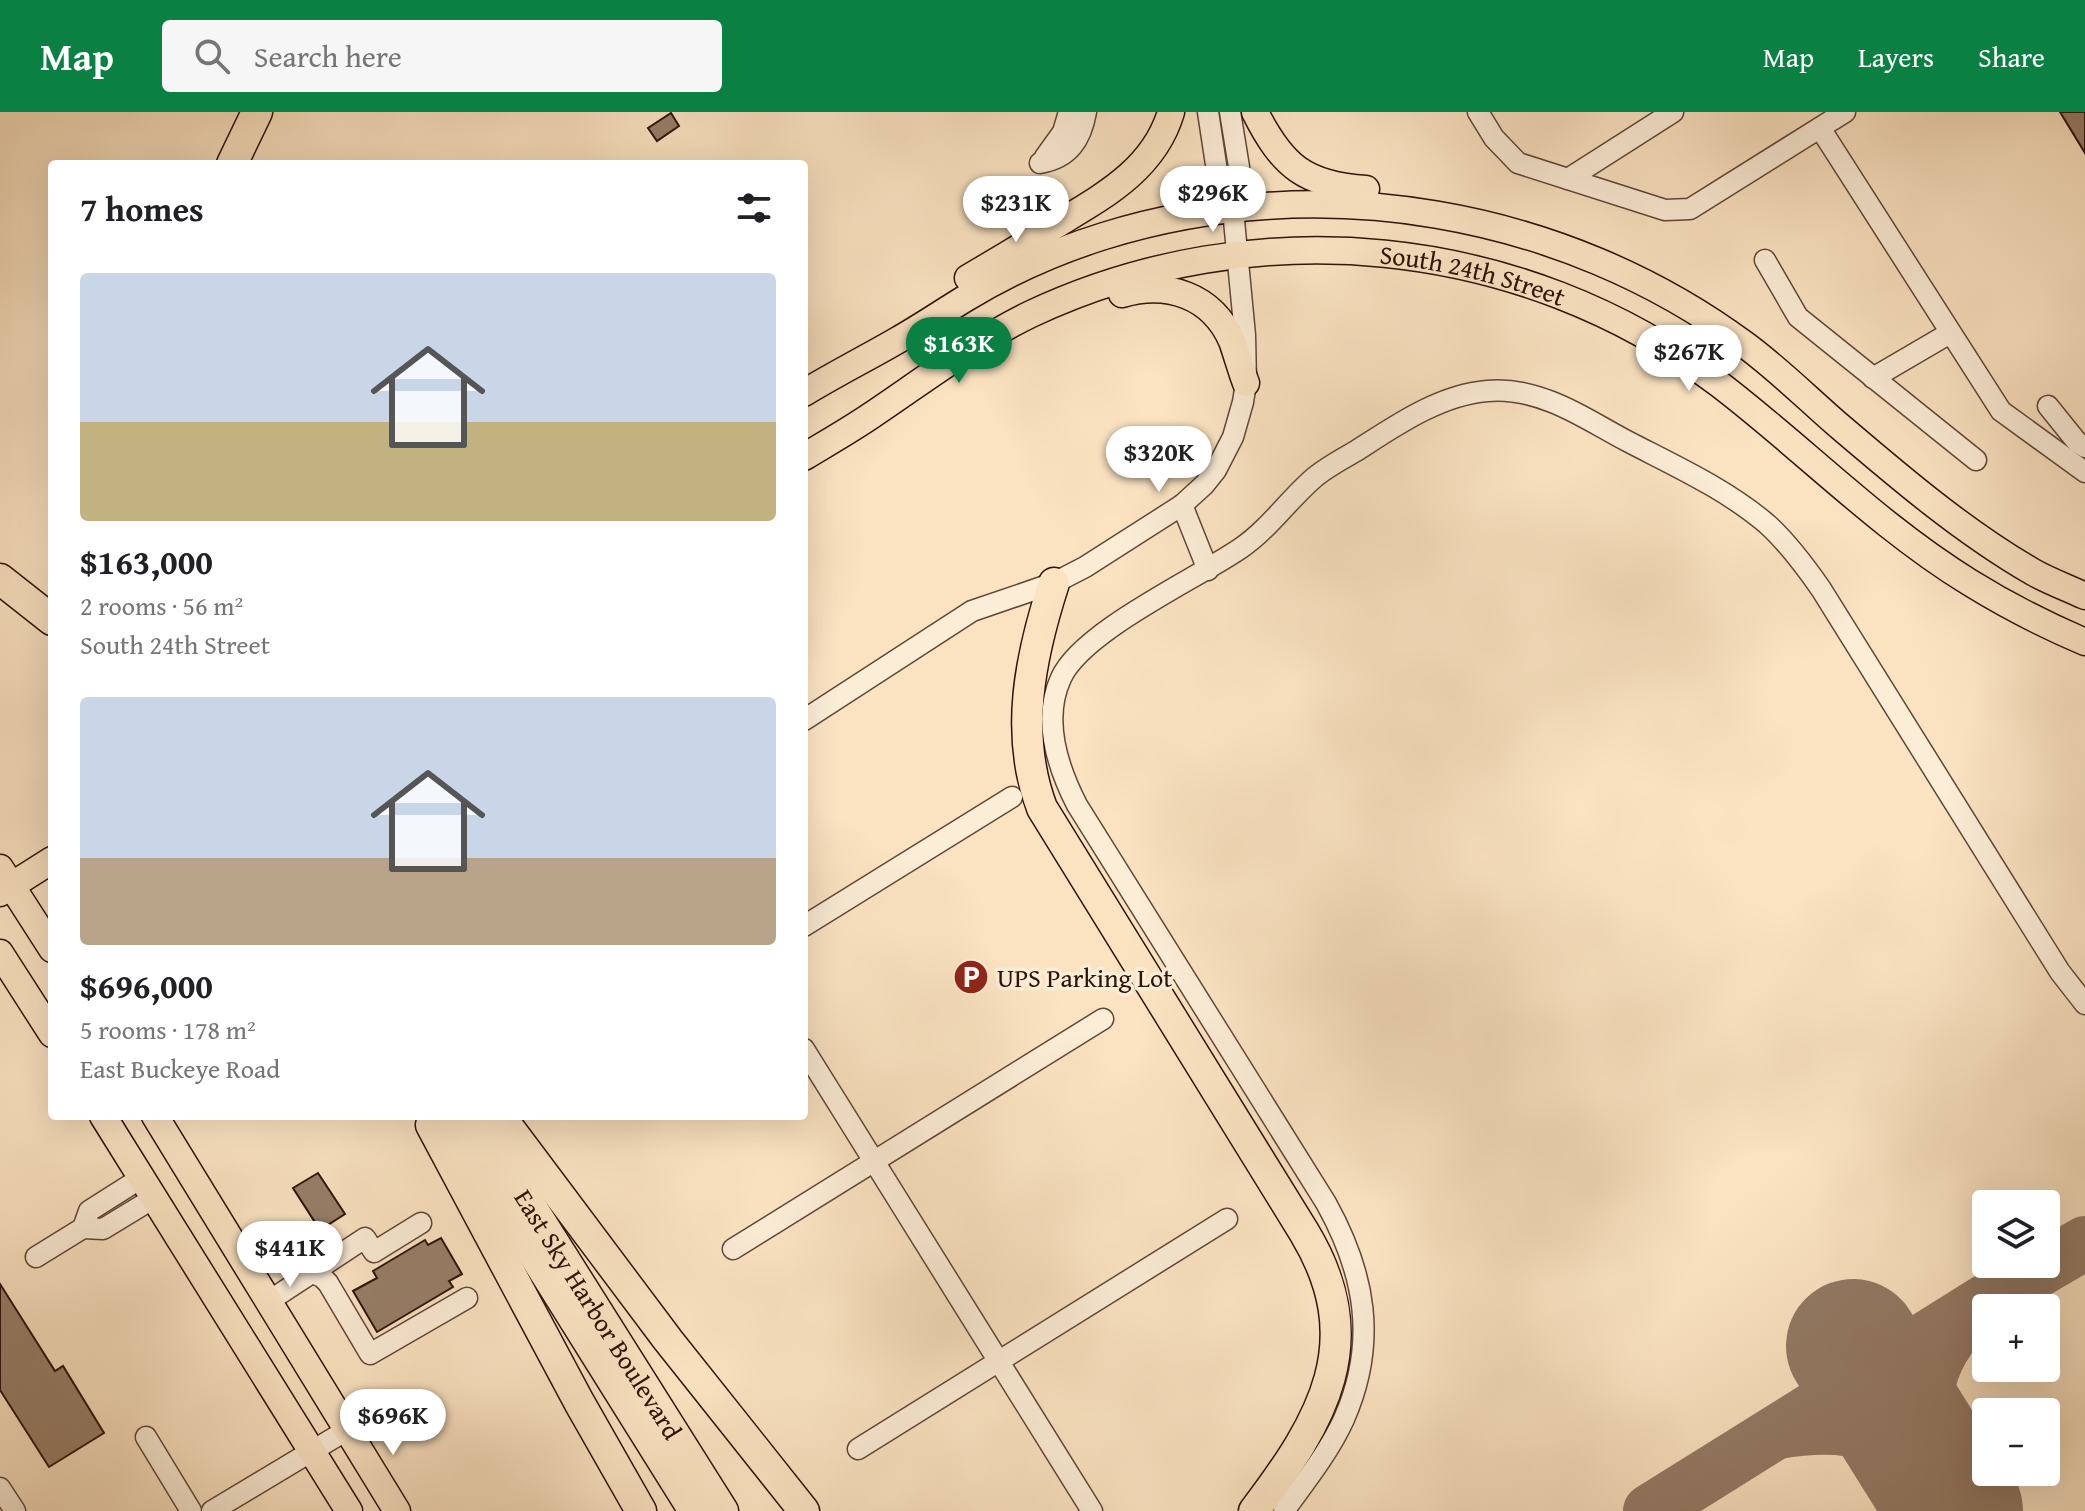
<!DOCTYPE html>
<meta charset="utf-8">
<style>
:root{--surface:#fff;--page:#f6f6f6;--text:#202124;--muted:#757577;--accent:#0b8043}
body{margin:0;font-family:"Gentium Book Plus",serif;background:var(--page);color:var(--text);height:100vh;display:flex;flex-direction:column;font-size:30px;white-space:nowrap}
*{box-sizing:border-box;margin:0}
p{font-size:26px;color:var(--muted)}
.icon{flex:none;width:44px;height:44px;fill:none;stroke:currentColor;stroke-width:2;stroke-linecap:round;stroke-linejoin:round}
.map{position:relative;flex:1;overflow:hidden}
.side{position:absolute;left:48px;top:48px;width:760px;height:960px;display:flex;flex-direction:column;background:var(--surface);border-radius:8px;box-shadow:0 8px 32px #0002}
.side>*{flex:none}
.controls{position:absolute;left:1972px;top:1078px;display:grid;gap:16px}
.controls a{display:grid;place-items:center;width:88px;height:88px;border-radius:8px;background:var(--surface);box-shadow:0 8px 32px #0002;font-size:40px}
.price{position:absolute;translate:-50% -68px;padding:0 18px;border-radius:28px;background:#fff;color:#222;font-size:26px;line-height:52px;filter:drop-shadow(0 2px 4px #0008)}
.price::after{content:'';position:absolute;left:50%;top:48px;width:24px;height:18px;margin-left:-12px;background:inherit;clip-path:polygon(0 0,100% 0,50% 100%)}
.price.selected{background:var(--accent);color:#fff}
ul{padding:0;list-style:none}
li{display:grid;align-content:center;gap:16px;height:424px;padding:0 32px}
li span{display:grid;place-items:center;height:248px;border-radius:8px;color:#555}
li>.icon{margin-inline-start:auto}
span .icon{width:144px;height:144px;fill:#fffc;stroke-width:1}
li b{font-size:34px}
h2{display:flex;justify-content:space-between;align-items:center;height:96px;padding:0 32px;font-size:34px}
header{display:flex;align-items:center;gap:48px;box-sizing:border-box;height:112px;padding:0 40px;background:var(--accent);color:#fff}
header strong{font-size:38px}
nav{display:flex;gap:44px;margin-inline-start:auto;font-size:28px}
.search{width:560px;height:72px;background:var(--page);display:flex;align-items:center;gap:20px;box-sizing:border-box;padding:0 28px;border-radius:8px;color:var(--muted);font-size:30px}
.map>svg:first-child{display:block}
</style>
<header>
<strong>Map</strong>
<div class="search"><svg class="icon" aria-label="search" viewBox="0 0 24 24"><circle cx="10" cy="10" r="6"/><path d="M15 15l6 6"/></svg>Search here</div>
<nav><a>Map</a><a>Layers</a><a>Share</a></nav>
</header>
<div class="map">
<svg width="2085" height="1399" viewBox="0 0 2085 1399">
<rect width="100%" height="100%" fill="#fbe3c2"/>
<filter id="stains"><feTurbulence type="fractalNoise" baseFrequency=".0025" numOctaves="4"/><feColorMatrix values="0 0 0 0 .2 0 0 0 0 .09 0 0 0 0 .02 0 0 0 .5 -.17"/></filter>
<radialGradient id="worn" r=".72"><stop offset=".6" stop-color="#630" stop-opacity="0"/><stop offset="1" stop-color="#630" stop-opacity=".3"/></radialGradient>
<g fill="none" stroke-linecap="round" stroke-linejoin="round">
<g stroke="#947b66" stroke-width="54">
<path d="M 1779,1320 C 1856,1307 1893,1322 1943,1380"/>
<path d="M 1949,1387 C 1919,1322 1912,1261 1966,1207"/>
<path d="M 1650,1399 L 1986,1189 L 2085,1131"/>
</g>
<path stroke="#947b66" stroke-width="134" d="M 1853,1234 L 1956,1399"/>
</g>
<g fill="#987f69" stroke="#2d1309" stroke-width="2">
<path d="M 2060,0 L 2085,0 L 2085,41 Z"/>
<path d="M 671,1 L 679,14 L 657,29 L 648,16 Z"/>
<path d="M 318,1061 L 345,1102 L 320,1118 L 293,1076 Z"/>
<path d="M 441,1126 L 462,1162 L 449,1169 L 453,1175 L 377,1220 L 353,1179 L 377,1166 L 373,1159 L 425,1128 L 428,1133 Z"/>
<path d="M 0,1172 L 55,1259 L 63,1254 L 104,1321 L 49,1355 L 0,1278 Z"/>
</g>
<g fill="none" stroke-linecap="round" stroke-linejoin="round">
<defs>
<g id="minor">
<path d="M 1208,0 L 1217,59 L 1233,98"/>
<path d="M 1478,0 L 1494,26 L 1518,51 L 1665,98 L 1690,97 L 1845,0"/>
<path d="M 1820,16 L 2001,299 L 2085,360"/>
<path d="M 1045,45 L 1063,20 L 1069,0"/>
<path d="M 1040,51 C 1069,46 1081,28 1086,0"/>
<path d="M 1568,67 L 1673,0"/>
<path d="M 1765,148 L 1798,205 L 1976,348"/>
<path d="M 1873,266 L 1950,221"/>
<path d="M 2048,294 L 2077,330 L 2085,335"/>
<path d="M 1182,393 L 1208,458"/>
<path d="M 804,608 L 972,499 L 1054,471 L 1085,455 L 1182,393 L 1204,373 L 1216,358 L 1233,325 L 1243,290 L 1246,271 L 1245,223 L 1233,98 L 1239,55 L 1230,0"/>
<path d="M 804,814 L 1012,685"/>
<path d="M 804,937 L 1092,1399"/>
<path d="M 83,1116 L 89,1099 L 141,1066"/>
<path d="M 733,1137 L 1103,907"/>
<path d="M 36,1145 L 83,1116 L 103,1117 L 154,1086"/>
<path d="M 313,1161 L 322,1165 L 328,1171 L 370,1242 L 467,1186"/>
<path d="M 269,1189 L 365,1126 L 374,1140 L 421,1111"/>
<path d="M 146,1325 L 191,1399"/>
<path d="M 858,1337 L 1227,1107"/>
<path d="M 0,1376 L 15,1399"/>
<path d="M 212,1399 L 347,1318"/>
<path d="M 1284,1399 C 1305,1370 1329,1340 1344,1307 C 1378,1230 1365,1161 1326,1091 L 1077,693 C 1058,656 1042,607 1061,566 C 1082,519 1196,467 1241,436 C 1270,416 1289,387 1315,365 C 1327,355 1342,347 1356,339 C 1395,314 1439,283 1487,279 C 1508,277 1532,282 1552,290 C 1578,300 1602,316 1627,329 C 1675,354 1726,377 1767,412 C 1788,431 1805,454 1821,477 L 2060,860 L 2085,892"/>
</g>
<g id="major">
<path d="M 1255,0 C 1282,54 1305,73 1366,77"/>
<path d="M 968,166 C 997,149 1025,132 1054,114 C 1102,85 1154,58 1171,0"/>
<path d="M 1122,182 C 1167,169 1212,183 1232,229 C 1237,243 1241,258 1246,271"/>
<path d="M 804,281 C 835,262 867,246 898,228 C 921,215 943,200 966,186 C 1009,160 1056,139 1104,124 C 1319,57 1562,98 1744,232 C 1777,256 1806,285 1837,312 C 1898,364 1962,419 2033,460 C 2049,469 2068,476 2085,484"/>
<path id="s1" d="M 804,345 C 827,331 850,318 872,303 C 924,268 975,229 1031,202 C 1254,97 1522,123 1719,272 C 1803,336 1878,414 1969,470 C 2006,493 2045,513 2085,530"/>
<path d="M 0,756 L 52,837"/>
<path d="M 0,781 L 52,748"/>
<path d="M 0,841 L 52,922"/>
<path d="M 103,1004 L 349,1399"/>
<path d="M 155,1004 L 397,1399"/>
</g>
<g id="highway">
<path d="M 232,52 L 257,0"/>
<path d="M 0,467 L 52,508"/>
<path d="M 1054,471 C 1030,545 1014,622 1042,696 L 1304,1120 C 1370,1229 1323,1308 1254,1399"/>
<path d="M 447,1004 L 694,1399"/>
<path id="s2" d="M 474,1004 L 723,1399"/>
<path d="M 500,1004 L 668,1228 L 804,1399"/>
<path d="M 431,1013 L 579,1290 L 641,1399"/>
</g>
</defs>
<use href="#minor" stroke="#604737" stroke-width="23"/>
<use href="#major" stroke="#2d1309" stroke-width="29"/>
<use href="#highway" stroke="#2d1309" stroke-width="33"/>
<use href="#minor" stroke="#fcedd7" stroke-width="20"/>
<use href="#major" stroke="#fbe3c2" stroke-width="26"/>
<use href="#highway" stroke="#fbe3c2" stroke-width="30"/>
</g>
<defs>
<symbol id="parking-disc" viewBox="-11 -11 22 22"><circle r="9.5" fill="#8f2418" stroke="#fcedd7"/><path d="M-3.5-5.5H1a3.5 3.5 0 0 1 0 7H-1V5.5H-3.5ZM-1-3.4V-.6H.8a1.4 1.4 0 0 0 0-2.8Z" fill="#fff"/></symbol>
</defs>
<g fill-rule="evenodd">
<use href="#parking-disc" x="951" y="845" width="40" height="40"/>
</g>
<g text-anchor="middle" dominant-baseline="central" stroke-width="7" stroke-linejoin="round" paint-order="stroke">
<g font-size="26" fill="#2d1309" stroke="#fcedd7">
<text stroke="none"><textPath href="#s1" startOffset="722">South 24th Street</textPath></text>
<text stroke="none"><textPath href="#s2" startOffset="234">East Sky Harbor Boulevard</textPath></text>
</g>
<g font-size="26" fill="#2d1309" stroke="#fcedd7" text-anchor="start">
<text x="997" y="865">UPS Parking Lot</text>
</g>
</g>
<rect width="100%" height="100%" filter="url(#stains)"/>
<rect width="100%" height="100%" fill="url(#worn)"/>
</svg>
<div class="controls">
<a><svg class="icon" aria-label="layers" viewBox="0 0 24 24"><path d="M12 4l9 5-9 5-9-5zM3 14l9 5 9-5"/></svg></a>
<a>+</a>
<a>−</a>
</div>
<b class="price" style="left:1213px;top:122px">$296K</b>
<b class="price" style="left:1016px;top:132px">$231K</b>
<b class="price selected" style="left:959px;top:273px">$163K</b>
<b class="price" style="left:1689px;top:281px">$267K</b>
<b class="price" style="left:1159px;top:382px">$320K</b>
<b class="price" style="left:290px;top:1177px">$441K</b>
<b class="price" style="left:393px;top:1345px">$696K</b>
<section class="side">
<h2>7 homes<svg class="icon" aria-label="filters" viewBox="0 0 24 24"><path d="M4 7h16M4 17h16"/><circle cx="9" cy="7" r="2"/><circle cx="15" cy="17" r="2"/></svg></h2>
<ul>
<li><span style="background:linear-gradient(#c9d6e8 60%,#c2b280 0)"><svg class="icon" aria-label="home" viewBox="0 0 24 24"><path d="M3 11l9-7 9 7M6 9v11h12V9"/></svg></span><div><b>$163,000</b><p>2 rooms · 56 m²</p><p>South 24th Street</p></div></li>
<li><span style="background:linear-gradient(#c9d6e8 65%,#b9a48a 0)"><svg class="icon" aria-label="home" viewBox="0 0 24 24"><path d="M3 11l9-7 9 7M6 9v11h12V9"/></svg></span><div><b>$696,000</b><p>5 rooms · 178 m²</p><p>East Buckeye Road</p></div></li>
</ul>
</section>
</div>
